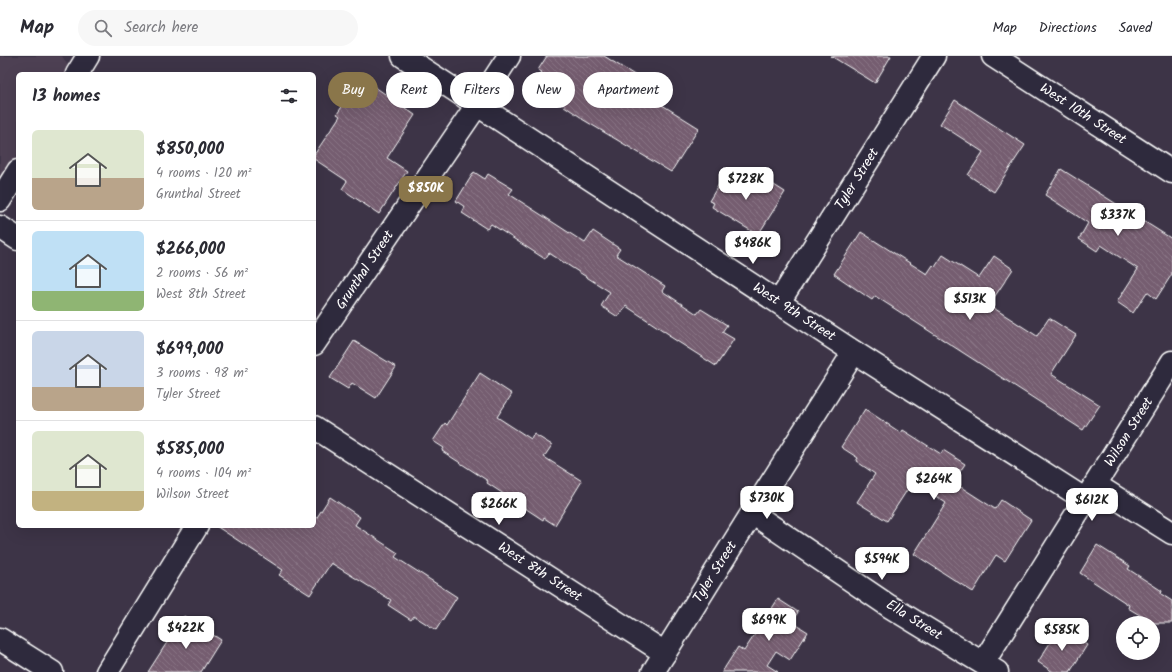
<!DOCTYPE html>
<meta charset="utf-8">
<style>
:root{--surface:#fff;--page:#f7f7f7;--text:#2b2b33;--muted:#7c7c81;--line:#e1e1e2;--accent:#8a764a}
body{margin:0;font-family:Kalam,sans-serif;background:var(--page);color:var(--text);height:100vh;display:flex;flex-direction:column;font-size:15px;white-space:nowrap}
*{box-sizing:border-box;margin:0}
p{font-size:13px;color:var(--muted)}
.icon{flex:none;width:22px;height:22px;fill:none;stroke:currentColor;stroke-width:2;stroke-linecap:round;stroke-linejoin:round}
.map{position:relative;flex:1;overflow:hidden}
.details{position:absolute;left:16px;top:16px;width:300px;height:456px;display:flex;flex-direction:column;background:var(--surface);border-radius:6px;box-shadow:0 4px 16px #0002}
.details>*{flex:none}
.top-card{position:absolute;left:328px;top:16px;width:380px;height:36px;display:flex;gap:8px}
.fabs{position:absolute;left:1116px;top:560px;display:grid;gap:8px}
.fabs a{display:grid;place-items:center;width:44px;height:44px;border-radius:50%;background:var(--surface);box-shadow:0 4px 16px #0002;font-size:20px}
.price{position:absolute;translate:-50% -34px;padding:0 9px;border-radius:8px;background:#fff;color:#222;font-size:13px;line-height:26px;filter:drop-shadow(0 1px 2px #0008)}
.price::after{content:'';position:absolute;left:50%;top:24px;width:12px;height:9px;margin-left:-6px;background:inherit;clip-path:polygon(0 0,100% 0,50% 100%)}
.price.active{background:var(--accent);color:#fff}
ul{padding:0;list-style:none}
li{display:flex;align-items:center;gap:12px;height:100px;padding:0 16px}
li+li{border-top:1px solid var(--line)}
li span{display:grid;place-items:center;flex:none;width:112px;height:80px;border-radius:6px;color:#555}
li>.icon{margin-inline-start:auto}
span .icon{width:48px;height:48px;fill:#fffc;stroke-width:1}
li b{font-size:17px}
h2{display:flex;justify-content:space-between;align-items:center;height:48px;padding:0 16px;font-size:17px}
.pill{padding:0 14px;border-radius:18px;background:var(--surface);box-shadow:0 4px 16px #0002;font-size:14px;line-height:36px}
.pill.active{background:var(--accent);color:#fff}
header{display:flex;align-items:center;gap:24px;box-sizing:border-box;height:56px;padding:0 20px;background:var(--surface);border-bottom:1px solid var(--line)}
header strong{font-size:19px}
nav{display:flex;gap:22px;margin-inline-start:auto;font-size:14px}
.search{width:280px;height:36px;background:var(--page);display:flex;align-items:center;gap:10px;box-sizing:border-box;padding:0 14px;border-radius:22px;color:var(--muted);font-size:15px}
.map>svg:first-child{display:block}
</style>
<header>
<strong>Map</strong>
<div class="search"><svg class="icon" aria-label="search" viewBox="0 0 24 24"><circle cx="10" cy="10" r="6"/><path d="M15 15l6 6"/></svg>Search here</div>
<nav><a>Map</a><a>Directions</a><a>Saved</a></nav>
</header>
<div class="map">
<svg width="1172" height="616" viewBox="0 0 1172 616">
<defs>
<pattern id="building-back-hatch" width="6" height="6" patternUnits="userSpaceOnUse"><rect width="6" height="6" fill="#745d70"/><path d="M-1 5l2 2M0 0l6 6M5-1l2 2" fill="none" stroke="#897585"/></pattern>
</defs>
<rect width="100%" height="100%" fill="#3d3447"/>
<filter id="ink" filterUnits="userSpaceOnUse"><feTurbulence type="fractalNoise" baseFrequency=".025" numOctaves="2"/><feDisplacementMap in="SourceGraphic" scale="8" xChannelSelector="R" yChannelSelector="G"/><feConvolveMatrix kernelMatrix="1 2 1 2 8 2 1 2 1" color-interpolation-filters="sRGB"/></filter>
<g filter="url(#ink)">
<path fill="#4e4053" d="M 0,0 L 62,0 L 70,13 L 67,18 L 18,18 L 18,98 L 0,128 Z"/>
<g fill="url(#building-back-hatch)" stroke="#fff">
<path d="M 547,0 L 604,0 L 649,28 L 643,37 L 699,72 L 671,116 L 582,63 L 582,62 L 533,29 L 542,16 L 538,14 Z"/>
<path d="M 831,0 L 891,0 L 875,27 Z"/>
<path d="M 357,29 L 370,38 L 375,31 L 415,59 L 387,102 L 407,115 L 379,158 L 342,133 L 347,125 L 314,103 L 314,99 L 340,60 L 337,58 Z"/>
<path d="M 955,44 L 1025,89 L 994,136 L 968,119 L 983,96 L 940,68 Z"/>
<path d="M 1061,113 L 1172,183 L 1172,218 L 1156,243 L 1147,236 L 1133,257 L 1117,246 L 1138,213 L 1101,189 L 1097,195 L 1079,183 L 1088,167 L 1045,139 Z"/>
<path d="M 727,115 L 756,133 L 763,122 L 785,136 L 758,179 L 712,151 L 714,147 L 709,145 Z"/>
<path d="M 474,116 L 485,123 L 488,118 L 513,133 L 509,138 L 585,187 L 593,175 L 620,193 L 616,199 L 665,230 L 662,235 L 697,258 L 701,253 L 727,269 L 722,276 L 734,283 L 716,310 L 669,280 L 670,279 L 626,250 L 618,261 L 601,250 L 610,236 L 549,197 L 545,203 L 491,168 L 487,173 L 462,157 L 465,151 L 456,145 Z"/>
<path d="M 861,176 L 927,218 L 933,209 L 935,211 L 943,199 L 979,222 L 994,200 L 1013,213 L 989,249 L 1037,280 L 1049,262 L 1076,279 L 1051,318 L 1100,349 L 1083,374 L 875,240 L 872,244 L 834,218 Z"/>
<path d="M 354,285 L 396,311 L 376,342 L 352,327 L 348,333 L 330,322 Z"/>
<path d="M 480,317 L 512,338 L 497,361 L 531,383 L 534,378 L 552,389 L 544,401 L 582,425 L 555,469 L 544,462 L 543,464 L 487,427 L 488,425 L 442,395 L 444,392 L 433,385 L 445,367 L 447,369 Z"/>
<path d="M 865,353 L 901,377 L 903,374 L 941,398 L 943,394 L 965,408 L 953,426 L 995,453 L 1001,444 L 1031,464 L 1005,505 L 996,499 L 973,536 L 914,498 L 946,447 L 913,425 L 887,465 L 857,446 L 875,418 L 856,405 L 858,402 L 841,391 Z"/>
<path d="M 330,441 L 360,461 L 355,469 L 398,497 L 395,501 L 457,541 L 436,574 L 414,560 L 411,564 L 388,549 L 391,544 L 331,507 L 310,539 L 279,519 L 283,514 L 216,470 L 314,470 L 314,466 Z"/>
<path d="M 1097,489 L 1130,510 L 1128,513 L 1162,535 L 1161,538 L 1172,545 L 1172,567 L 1153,567 L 1128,552 L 1129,549 L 1080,517 Z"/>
<path d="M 778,543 L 798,556 L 792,566 L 808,576 L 790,604 L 776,595 L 767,609 L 778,616 L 722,616 L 738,591 L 744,595 Z"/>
<path d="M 184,560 L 221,584 L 201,616 L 148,616 Z"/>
<path d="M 1060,571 L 1087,589 L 1070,616 L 1053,616 L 1038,606 Z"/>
</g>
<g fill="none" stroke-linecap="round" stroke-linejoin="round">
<defs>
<g id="minor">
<path d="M 403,0 L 854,296 L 1086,444"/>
<path d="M 993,0 L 1172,116"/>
<path d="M 77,18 L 88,0"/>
<path d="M 0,144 L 18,115"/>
<path d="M 0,171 L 18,183"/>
<path d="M 779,246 L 934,0"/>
<path d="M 314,288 L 477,49 L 509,0"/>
<path d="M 314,371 L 665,597"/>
<path d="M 1096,429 L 1172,477"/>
<path d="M 752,457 L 889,550 L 997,616"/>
<path d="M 0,583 L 52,616"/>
<path d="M 983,607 L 1172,306"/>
<path d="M 107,616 L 197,470"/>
<path d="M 653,616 L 752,457 L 854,296"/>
</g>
</defs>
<use href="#minor" stroke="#fff" stroke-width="25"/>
<use href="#minor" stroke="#2f2a3d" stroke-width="22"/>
</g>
</g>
<g text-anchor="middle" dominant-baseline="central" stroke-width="3.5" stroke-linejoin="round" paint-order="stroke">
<g font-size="14" fill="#fff" stroke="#2f2a3d">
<text transform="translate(1083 58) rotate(33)">West 10th Street</text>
<text transform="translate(857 123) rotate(-58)">Tyler Street</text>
<text transform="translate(365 214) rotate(-56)">Grunthal Street</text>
<text transform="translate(794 256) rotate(33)">West 9th Street</text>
<text transform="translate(1129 376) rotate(-58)">Wilson Street</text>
<text transform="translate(540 516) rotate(33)">West 8th Street</text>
<text transform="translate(715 516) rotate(-58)">Tyler Street</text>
<text transform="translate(914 564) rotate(32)">Ella Street</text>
</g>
</g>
</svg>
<div class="fabs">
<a><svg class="icon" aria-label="locate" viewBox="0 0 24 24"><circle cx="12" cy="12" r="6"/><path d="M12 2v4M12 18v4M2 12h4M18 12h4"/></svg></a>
</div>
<b class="price" style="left:746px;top:145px">$728K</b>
<b class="price active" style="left:426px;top:154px">$850K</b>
<b class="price" style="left:1118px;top:181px">$337K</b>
<b class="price" style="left:753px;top:209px">$486K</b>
<b class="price" style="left:970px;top:265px">$513K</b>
<b class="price" style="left:934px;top:445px">$264K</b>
<b class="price" style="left:767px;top:464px">$730K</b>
<b class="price" style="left:1092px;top:466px">$612K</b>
<b class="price" style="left:499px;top:470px">$266K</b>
<b class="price" style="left:882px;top:525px">$594K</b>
<b class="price" style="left:769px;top:586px">$699K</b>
<b class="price" style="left:186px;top:594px">$422K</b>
<b class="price" style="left:1062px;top:596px">$585K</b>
<div class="top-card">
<a class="pill active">Buy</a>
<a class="pill">Rent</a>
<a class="pill">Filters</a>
<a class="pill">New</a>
<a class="pill">Apartment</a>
</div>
<section class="details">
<h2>13 homes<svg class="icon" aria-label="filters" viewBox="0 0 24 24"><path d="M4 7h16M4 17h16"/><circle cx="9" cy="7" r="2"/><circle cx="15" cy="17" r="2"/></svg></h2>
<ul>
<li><span style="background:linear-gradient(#dfe7d0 60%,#b9a48a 0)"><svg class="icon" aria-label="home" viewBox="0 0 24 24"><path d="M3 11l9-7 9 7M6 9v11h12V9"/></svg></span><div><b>$850,000</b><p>4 rooms · 120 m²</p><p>Grunthal Street</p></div></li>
<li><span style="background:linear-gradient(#bfe0f5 75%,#8fb573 0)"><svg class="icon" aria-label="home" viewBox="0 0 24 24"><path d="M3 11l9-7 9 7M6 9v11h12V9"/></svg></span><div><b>$266,000</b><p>2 rooms · 56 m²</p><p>West 8th Street</p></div></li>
<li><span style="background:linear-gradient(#c9d6e8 70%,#b9a48a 0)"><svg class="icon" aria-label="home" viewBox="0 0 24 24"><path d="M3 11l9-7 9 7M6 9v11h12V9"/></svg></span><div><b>$699,000</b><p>3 rooms · 98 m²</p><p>Tyler Street</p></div></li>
<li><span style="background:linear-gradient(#dfe7d0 75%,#c2b280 0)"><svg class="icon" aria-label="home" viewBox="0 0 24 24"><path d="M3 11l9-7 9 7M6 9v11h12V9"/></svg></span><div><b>$585,000</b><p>4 rooms · 104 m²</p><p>Wilson Street</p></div></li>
</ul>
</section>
</div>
